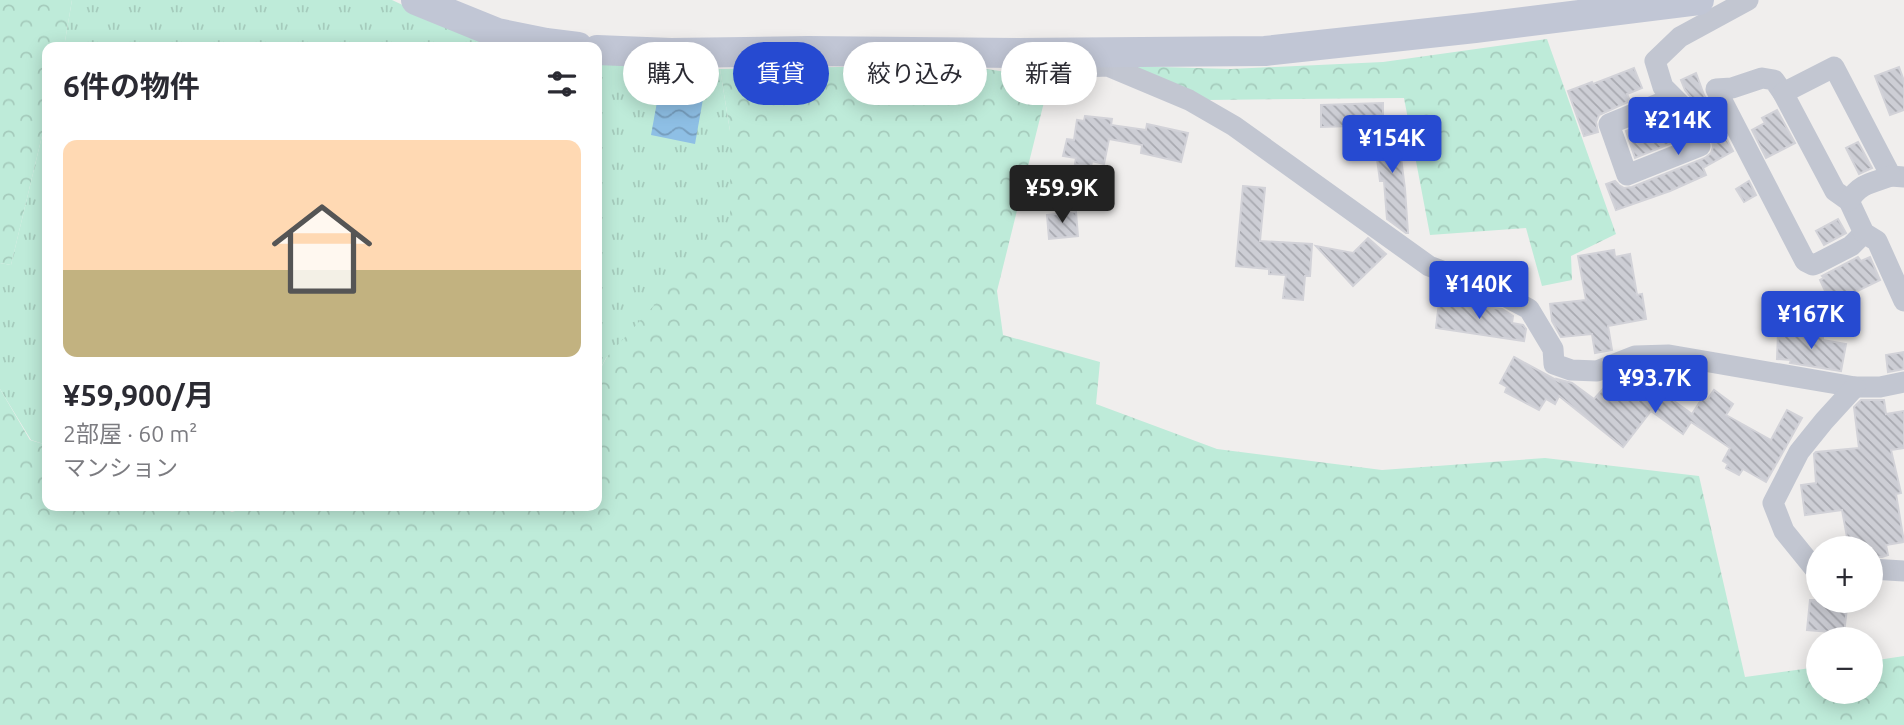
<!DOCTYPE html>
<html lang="ja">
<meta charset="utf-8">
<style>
:root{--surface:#fff;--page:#f2f2f3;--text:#2b2b33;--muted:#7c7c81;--accent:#264ad1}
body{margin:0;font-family:Ubuntu,"Noto Sans JP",sans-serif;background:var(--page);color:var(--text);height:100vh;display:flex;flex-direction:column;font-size:26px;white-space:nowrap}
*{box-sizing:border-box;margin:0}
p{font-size:23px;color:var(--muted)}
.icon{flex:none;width:38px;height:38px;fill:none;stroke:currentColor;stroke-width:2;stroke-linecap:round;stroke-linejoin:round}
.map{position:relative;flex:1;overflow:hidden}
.details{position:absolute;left:42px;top:42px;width:560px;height:469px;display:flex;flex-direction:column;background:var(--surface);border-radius:14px;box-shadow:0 4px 18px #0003}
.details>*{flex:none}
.guide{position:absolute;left:623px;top:42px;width:665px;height:63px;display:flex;gap:14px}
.buttons{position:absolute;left:1806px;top:536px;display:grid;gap:14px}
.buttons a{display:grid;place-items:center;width:77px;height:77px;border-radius:50%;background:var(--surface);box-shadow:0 4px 18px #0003;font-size:35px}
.price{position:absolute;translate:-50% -60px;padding:0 16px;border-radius:7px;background:var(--accent);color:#fff;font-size:23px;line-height:46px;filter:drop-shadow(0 2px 4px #0008)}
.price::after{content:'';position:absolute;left:50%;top:42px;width:21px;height:16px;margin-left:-10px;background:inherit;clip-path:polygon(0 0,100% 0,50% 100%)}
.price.current{background:#222;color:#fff}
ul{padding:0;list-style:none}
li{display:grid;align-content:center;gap:14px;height:371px;padding:0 21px}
li span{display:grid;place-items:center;height:217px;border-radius:14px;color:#555}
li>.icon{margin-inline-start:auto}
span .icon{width:126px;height:126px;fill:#fffc;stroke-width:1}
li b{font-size:30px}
h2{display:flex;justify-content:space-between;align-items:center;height:84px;padding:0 21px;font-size:30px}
.tag{padding:0 24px;border-radius:32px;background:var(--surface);box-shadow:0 4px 18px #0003;font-size:24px;line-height:63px}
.tag.current{background:var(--accent);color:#fff}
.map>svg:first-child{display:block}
</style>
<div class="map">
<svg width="1904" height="725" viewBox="0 0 1904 725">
<defs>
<pattern id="forest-crowns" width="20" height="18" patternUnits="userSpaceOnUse" patternTransform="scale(1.75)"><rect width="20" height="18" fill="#beebd9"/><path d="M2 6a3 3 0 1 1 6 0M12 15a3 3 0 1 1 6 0" fill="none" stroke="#a5cbbc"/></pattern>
<pattern id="park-tufts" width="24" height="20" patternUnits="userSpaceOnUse" patternTransform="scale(1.75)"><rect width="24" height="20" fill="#beebd9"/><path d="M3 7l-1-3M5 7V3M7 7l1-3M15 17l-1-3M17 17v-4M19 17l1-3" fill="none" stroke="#a5cbbc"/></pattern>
<pattern id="water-waves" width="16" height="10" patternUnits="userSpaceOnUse" patternTransform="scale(1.75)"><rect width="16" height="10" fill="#8ebfe5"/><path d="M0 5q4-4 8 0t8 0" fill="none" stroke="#769dbd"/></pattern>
<pattern id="building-back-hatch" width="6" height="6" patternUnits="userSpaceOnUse" patternTransform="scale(1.75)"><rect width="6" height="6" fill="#cdced5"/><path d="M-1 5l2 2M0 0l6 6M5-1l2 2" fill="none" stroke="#a8a9b0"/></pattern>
</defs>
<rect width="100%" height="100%" fill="#f0eeed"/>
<g fill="url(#forest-crowns)">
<path d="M 0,0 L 72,0 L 64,47 L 47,47 L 47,115 L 11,265 L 0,263 Z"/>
<path d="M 1547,39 L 1616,234 L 1571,256 L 1572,280 L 1542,286 L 1526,228 L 1430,235 L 1404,98 L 1208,100 L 1128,66 L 1231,69 L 1383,62 Z"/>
<path d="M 960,65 L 1047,78 L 1046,94 L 997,291 L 1003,335 L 1100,362 L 1096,404 L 1217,449 L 1382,470 L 1545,458 L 1699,476 L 1745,677 L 1818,667 L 1818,691 L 1871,691 L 1871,661 L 1904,656 L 1904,725 L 0,725 L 0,389 L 30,440 L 47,445 L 47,506 L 218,506 L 232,512 L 251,506 L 597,506 L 597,375 L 730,131 L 720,69 Z"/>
</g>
<g fill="url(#park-tufts)">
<path d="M 72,0 L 392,0 L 439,22 L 519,47 L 64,47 Z"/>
<path d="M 597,58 L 720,69 L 730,131 L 730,222 L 606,358 L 597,375 Z"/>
<path d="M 47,115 L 47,445 L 31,440 L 0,389 L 0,263 L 11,265 Z"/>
</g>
<path fill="url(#water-waves)" d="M 659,91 L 703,99 L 695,144 L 651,135 Z"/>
<g fill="url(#building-back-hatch)" stroke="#d2d2d8" stroke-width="2">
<path d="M 1899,67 L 1904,81 L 1904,110 L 1890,115 L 1875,76 Z"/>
<path d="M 1634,68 L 1642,88 L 1627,94 L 1630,101 L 1599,115 L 1596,122 L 1598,132 L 1584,136 L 1568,91 L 1592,82 L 1593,84 Z"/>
<path d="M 1696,73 L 1704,95 L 1733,151 L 1703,168 L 1706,175 L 1670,191 L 1616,210 L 1606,184 L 1615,181 L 1619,185 L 1624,188 L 1632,187 L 1705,158 L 1711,153 L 1713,147 L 1712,141 L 1694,101 L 1685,90 L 1681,80 Z"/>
<path d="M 1383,103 L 1383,125 L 1321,127 L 1321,105 Z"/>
<path d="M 1777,110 L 1795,143 L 1766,158 L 1752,130 L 1765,123 L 1762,118 Z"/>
<path d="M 1671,113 L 1682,139 L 1635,158 L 1626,131 Z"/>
<path d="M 1085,116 L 1112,119 L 1111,125 L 1146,130 L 1147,124 L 1188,133 L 1181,162 L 1141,153 L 1142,145 L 1109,139 L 1104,164 L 1092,161 L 1091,167 L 1075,164 L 1076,158 L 1063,156 L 1067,139 L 1074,140 L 1077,120 L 1084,121 Z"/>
<path d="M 1397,126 L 1405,189 L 1408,233 L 1406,233 L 1387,219 L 1384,181 L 1380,181 L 1373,130 Z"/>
<path d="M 1858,142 L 1872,168 L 1859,174 L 1846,148 Z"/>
<path d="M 1749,181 L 1756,195 L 1744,202 L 1736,189 Z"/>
<path d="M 1243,186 L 1265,188 L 1260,241 L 1312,244 L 1310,276 L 1305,276 L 1303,300 L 1283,298 L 1286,275 L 1269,274 L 1269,269 L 1236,266 Z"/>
<path d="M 1076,212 L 1078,236 L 1049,239 L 1047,215 Z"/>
<path d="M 1838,219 L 1846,233 L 1824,245 L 1816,231 Z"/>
<path d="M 1368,238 L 1386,254 L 1353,286 L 1316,246 L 1353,253 Z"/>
<path d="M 1614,250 L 1615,257 L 1630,254 L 1637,295 L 1642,294 L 1646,319 L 1608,326 L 1612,350 L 1595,353 L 1592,334 L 1561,337 L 1552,321 L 1550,304 L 1586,300 L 1578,256 Z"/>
<path d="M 1858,257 L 1861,261 L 1870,257 L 1880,280 L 1831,304 L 1820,280 L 1824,278 L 1822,276 Z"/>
<path d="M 1439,302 L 1502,309 L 1513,316 L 1512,323 L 1523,325 L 1526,329 L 1524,341 L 1436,328 Z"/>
<path d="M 1778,332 L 1823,334 L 1823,340 L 1846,344 L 1841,371 L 1790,363 L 1791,360 L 1777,359 Z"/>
<path d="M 1904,352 L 1904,369 L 1888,372 L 1886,355 Z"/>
<path d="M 1514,357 L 1558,381 L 1557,379 L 1572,383 L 1594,399 L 1611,380 L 1627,373 L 1654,396 L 1659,390 L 1692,414 L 1703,397 L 1707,400 L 1714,390 L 1733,404 L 1726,415 L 1771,440 L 1787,410 L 1802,418 L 1766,482 L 1743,469 L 1739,475 L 1726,468 L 1728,464 L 1723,461 L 1730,448 L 1691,422 L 1683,434 L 1651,411 L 1623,447 L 1559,396 L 1555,404 L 1546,399 L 1539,410 L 1505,392 L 1507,387 L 1500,383 Z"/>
<path d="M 1861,400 L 1884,400 L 1886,414 L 1904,411 L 1904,448 L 1891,450 L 1901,493 L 1896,494 L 1904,542 L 1886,545 L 1888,555 L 1882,557 L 1871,556 L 1871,548 L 1849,548 L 1842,510 L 1805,515 L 1801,485 L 1816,483 L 1814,454 L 1816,452 L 1859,448 L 1854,407 Z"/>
<path d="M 1810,600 L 1848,600 L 1844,633 L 1807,630 Z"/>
</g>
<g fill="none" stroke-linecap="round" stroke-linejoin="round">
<g stroke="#c2c6d1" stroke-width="21">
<path d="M 1083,67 L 1108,66 L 1189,100 L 1234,126 L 1429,266 L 1495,291 L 1529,309 L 1553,349 L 1554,364 L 1571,370 L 1597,371 L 1635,356 L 1669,355 L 1855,387 L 1880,387 L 1904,382"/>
<path d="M 1783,93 L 1774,80 L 1762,78 L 1732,88 L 1716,89 L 1805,261 L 1813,265 L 1818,263 L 1851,246 L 1864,233"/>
<path d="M 1673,98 L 1609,124 L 1627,175 L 1700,146 L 1682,106 L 1663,87 L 1655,61 L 1680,37 L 1748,0"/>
<path d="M 1904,177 L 1891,176 L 1834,67 L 1783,93 L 1835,191 L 1849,201 L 1864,233 L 1877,241 L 1904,301"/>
<path d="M 1849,201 C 1860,183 1872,183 1891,176"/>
<path d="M 1818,568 L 1814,568 L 1784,531 L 1773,503 L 1799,452 L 1824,421 L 1855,387"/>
<path d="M 1871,569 L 1904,571"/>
</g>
<g stroke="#c1c6d5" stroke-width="30">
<path d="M 416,0 L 497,33 L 546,43 L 578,47"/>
<path d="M 597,50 L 671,53 L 808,51 L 1018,53 L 1265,51 L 1475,28 L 1699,0"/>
</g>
</g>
</svg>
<div class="buttons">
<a>+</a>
<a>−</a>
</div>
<b class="price" style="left:1678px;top:157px">¥214K</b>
<b class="price" style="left:1392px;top:175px">¥154K</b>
<b class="price current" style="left:1062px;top:225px">¥59.9K</b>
<b class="price" style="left:1479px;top:321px">¥140K</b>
<b class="price" style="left:1811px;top:351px">¥167K</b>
<b class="price" style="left:1655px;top:415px">¥93.7K</b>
<div class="guide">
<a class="tag">購入</a>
<a class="tag current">賃貸</a>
<a class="tag">絞り込み</a>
<a class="tag">新着</a>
</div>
<section class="details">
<h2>6件の物件<svg class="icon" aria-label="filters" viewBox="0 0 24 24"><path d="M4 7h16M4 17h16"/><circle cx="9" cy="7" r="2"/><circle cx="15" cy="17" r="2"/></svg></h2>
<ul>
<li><span style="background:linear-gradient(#ffd9b3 60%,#c2b280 0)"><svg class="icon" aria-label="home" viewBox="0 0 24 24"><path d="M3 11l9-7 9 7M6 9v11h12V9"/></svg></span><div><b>¥59,900/月</b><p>2部屋 · 60 m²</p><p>マンション</p></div></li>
</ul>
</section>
</div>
